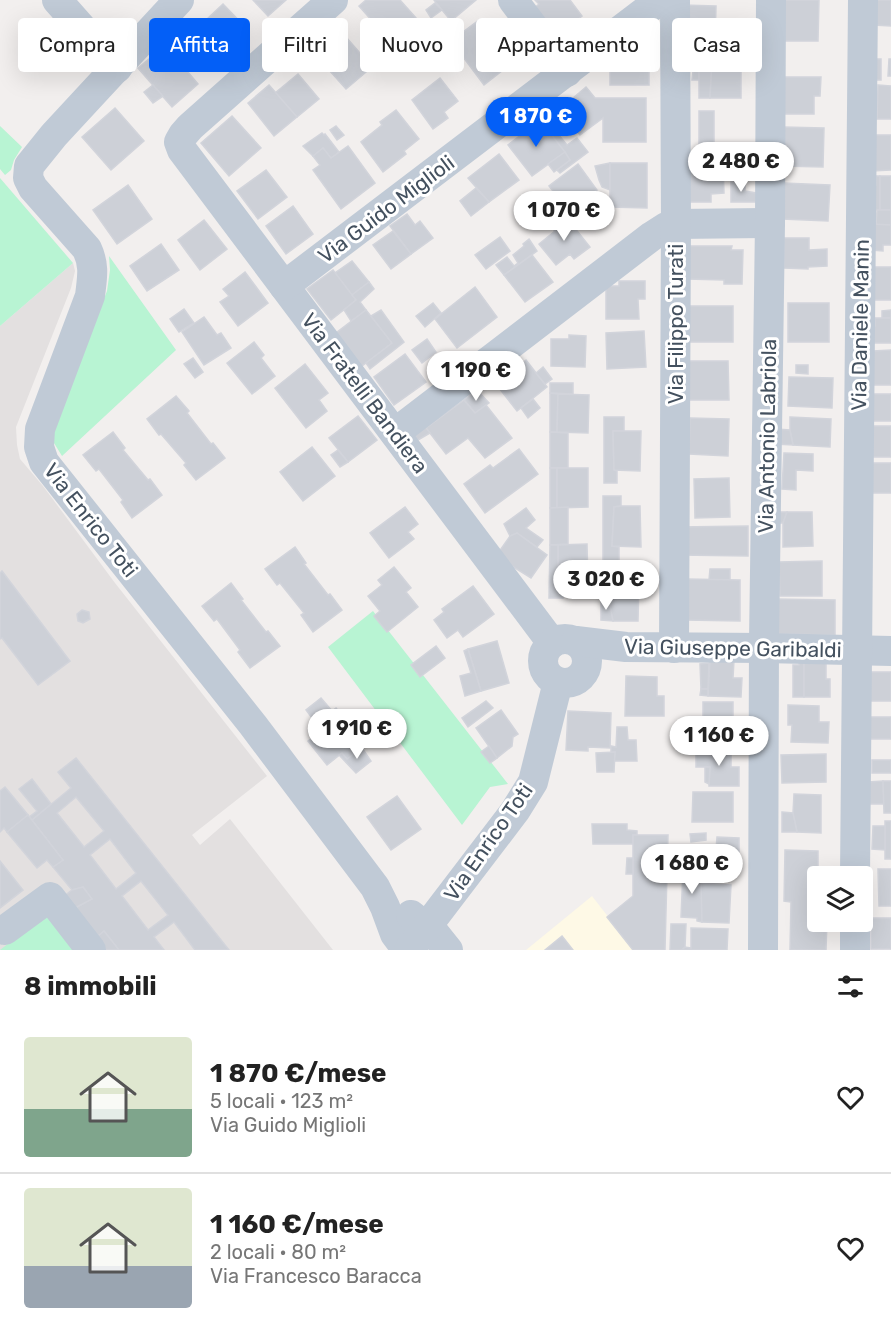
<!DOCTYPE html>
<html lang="it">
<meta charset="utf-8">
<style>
:root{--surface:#fff;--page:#f2f2f2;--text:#222;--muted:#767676;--line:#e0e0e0;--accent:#035ff7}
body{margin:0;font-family:Rubik,sans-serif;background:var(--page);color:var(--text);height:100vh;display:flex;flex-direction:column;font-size:22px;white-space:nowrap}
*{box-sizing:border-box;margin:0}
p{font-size:20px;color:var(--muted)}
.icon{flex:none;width:33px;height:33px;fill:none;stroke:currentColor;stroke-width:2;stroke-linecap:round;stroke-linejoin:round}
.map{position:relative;height:950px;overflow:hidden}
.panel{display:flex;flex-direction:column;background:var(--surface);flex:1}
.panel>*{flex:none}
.guide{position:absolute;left:18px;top:18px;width:855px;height:54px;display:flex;gap:12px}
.tools{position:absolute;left:807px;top:866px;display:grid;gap:12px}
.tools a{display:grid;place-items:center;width:66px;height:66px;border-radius:6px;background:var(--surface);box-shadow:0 6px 24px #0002;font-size:30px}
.price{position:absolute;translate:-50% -51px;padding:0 14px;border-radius:21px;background:#fff;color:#222;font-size:20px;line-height:39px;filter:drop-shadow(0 2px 3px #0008)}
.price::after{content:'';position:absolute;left:50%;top:36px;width:18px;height:14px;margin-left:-9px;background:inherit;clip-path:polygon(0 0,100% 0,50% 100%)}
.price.active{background:var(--accent);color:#fff}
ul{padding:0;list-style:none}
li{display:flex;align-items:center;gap:18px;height:150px;padding:0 24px}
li+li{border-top:2px solid var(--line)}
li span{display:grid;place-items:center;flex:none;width:168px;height:120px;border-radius:6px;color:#555}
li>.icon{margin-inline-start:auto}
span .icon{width:72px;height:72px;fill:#fffc;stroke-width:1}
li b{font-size:26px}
h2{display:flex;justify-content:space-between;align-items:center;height:72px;padding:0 24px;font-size:26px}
.tag{padding:0 21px;border-radius:6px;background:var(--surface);box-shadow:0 6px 24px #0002;font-size:21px;line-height:54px}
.tag.active{background:var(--accent);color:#fff}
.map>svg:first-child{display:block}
</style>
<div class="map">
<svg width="891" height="950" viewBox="0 0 891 950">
<rect width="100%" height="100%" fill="#f2efee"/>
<path fill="#fef9e6" d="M 592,896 L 634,950 L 526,950 Z"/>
<path fill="#e3e0e0" d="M 73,263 L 75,271 L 71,288 L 16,427 L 17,445 L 20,459 L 43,486 L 115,583 L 267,776 L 192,835 L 200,845 L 230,819 L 333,950 L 0,950 L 0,326 Z"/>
<g fill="#b8f4d3">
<path d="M 0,126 L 22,147 L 14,160 L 11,170 L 5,175 L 0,169 Z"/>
<path d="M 0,178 L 73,263 L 0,326 Z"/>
<path d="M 109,256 L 176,350 L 62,456 L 54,443 L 53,429 L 107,291 L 110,270 Z"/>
<path d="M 373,611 L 508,784 L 490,787 L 462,825 L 328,647 Z"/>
<path d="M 49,912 L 79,950 L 0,950 Z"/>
</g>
<g fill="#cdd0d7" stroke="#d2d4db" stroke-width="1.5" fill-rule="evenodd">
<path d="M 253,0 L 286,0 L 268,16 Z"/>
<path d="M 366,0 L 400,0 L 416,18 L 390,41 L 359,6 Z"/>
<path d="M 434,0 L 476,0 L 451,21 Z"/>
<path d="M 535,0 L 570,0 L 582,16 L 554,37 L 533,9 L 539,4 Z"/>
<path d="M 782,0 L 819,0 L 818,41 L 782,41 Z"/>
<path d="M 877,0 L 891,0 L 891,26 L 874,25 Z"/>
<path d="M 435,3 L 442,10 L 431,18 L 426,10 Z"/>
<path d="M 223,4 L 249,31 L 216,62 L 190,35 Z"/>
<path d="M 682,5 L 716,6 L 715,42 L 681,41 Z"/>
<path d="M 479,20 L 512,63 L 484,85 L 451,41 Z"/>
<path d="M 339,29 L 372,67 L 346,89 L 313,52 Z"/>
<path d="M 630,38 L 649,38 L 649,85 L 610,85 L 610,57 L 621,57 L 621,49 L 630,49 Z"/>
<path d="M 155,54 L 166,66 L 176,58 L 198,84 L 172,107 L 138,68 Z"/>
<path d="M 874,59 L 881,59 L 881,80 L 867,80 Z"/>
<path d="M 889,59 L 891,59 L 891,76 L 888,76 Z"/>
<path d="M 699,61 L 699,80 L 692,80 L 694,62 Z"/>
<path d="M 699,61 L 712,61 L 710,98 L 699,98 Z"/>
<path d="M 712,61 L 741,61 L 741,98 L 710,98 Z"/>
<path d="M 298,74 L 319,99 L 297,117 L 275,93 Z"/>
<path d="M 777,77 L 821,77 L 820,96 L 814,96 L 814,114 L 777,114 Z"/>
<path d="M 440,78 L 458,101 L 444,112 L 448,118 L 433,129 L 412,100 Z"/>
<path d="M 153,85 L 163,96 L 153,103 L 144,92 Z"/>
<path d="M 269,85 L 297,117 L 274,136 L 248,103 Z"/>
<path d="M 878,85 L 891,86 L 891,119 L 877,119 Z"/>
<path d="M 586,87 L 595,98 L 646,98 L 646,142 L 603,142 L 603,118 L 580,135 L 560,109 Z"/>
<path d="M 115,108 L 144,141 L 111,170 L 82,137 Z"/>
<path d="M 396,110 L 419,139 L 404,151 L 406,154 L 383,172 L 361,142 L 382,125 L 380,122 Z"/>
<path d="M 538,110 L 567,145 L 577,138 L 588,152 L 560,173 L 557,170 L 570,160 L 534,113 Z"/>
<rect x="699" y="111" width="15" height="35"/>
<path d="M 232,116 L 261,148 L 229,176 L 201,143 Z"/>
<path d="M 540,120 L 565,152 L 532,176 L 508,145 Z"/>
<path d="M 336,126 L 344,135 L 337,140 L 330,130 Z"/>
<path d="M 783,127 L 824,128 L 823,167 L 782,166 Z"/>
<path d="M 322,133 L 324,135 L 325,134 L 339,152 L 331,158 L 323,148 L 313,156 L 303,146 Z"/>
<path d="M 872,135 L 891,135 L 891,170 L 872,171 Z"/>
<path d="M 348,146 L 375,183 L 341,209 L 313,170 L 320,165 L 313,156 L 323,148 L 331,158 Z"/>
<path d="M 565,152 L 570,160 L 554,172 L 548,164 Z"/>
<path d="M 499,154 L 519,180 L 489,202 L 468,178 Z"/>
<path d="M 688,155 L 724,156 L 723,163 L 687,162 Z"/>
<path d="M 687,162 L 723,163 L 724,193 L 711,194 L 711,202 L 687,202 Z"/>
<path d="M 610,163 L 610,190 L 602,187 L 599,180 L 595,166 Z"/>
<path d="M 610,163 L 647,163 L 647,208 L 610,207 Z"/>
<path d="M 578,164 L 597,190 L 569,212 L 549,186 Z"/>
<path d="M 266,170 L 287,197 L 258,219 L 237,191 Z"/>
<path d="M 876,176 L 880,176 L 880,210 L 867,210 L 868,185 L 876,185 Z"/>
<rect x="880" y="176" width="11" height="34"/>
<path d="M 731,182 L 745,182 L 745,191 L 756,193 L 756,202 L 731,202 Z"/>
<path d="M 783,183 L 830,185 L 828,221 L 782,219 Z"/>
<path d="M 128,185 L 152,219 L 117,244 L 93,210 Z"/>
<path d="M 476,188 L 489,202 L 471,216 L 460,201 Z"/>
<path d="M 293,206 L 313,234 L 286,254 L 266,226 Z"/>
<path d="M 877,210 L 891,210 L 891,225 L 876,225 Z"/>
<path d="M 407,214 L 415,225 L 420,221 L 433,238 L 411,254 L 390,226 Z"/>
<path d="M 566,217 L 590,247 L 574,259 L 570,254 L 556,265 L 539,244 L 555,231 L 552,228 Z"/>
<path d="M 204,220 L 227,249 L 200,270 L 178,240 Z"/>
<path d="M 872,224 L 891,225 L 891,245 L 883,245 L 883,251 L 871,250 Z"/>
<path d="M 393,231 L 411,254 L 391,269 L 373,245 Z"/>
<path d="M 500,237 L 510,251 L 486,269 L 475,255 Z"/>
<path d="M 784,238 L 809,238 L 809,250 L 827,249 L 827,266 L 808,267 L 808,269 L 784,268 Z"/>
<path d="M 529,239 L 537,251 L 504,275 L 496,265 L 507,257 L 514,266 L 518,263 L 513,255 L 524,246 L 523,244 Z"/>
<path d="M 161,244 L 179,270 L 147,291 L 130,266 Z"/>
<path d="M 687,246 L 732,246 L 731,250 L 743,250 L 742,284 L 724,284 L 724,280 L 687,279 Z"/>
<path d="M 532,255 L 553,282 L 525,302 L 504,275 Z"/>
<path d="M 352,261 L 369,282 L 352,295 L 335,273 Z"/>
<rect x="863" y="267" width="28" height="33"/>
<path d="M 333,270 L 356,300 L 331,320 L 307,289 Z"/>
<path d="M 245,272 L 268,303 L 238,326 L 220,302 L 229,296 L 223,289 Z"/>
<path d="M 619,281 L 645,281 L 645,299 L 638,299 L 639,319 L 606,319 L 606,286 L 619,286 Z"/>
<path d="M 369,282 L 374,289 L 360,302 L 366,310 L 351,321 L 344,310 L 356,300 L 352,295 Z"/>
<path d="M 475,287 L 497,317 L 457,348 L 435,319 Z"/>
<path d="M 433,303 L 441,313 L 425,327 L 416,316 Z"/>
<rect x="788" y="303" width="41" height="39"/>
<rect x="686" y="306" width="47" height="36"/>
<path d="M 184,309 L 194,323 L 179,332 L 170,319 Z"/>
<path d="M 366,310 L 392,343 L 362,366 L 336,333 Z"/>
<path d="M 381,310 L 404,342 L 370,369 L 366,363 L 392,343 L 371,316 Z"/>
<path d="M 891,310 L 891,318 L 882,318 L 882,311 Z"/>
<path d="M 204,317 L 217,335 L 221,333 L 231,348 L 204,365 L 182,332 Z"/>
<path d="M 875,318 L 891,318 L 891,343 L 861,343 L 861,326 L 875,326 Z"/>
<path d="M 644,331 L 646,367 L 607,369 L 606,333 Z"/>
<path d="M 569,335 L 586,336 L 585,367 L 551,366 L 551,339 L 569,339 Z"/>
<path d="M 427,339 L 436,352 L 422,363 L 412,350 Z"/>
<path d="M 254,342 L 264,355 L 261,358 L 275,376 L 252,394 L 227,363 Z"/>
<path d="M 891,350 L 891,385 L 862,385 L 873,351 Z"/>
<path d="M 405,354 L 426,382 L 394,405 L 374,377 Z"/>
<path d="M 193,358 L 203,372 L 195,378 L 184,364 Z"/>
<path d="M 526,360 L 547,387 L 517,411 L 496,384 Z"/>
<path d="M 689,361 L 728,361 L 729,400 L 689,400 Z"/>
<path d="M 305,364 L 328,393 L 319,400 L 327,411 L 306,428 L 275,388 Z"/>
<path d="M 796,365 L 808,365 L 808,374 L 796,373 Z"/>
<path d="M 543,367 L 552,379 L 545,384 L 536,373 Z"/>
<path d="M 789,377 L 833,378 L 832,408 L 788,406 Z"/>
<path d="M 550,383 L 573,383 L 573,394 L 550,393 Z"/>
<path d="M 477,390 L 489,403 L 475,413 L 464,400 Z"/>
<path d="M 550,393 L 558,394 L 557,432 L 550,432 Z"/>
<path d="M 558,394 L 589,395 L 588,433 L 557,432 Z"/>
<rect x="866" y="394" width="25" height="27"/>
<path d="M 176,396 L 189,411 L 187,413 L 211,444 L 213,443 L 225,458 L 196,480 L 184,465 L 186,463 L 161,434 L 159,435 L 147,419 Z"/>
<path d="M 533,399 L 540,408 L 528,418 L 521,408 Z"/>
<path d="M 464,400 L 475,413 L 486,405 L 512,438 L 485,458 L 468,438 L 446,454 L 426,428 Z"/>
<path d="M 358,416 L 377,440 L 348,462 L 329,438 Z"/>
<path d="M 604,417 L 624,417 L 624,431 L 613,431 L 614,470 L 617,471 L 617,483 L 604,483 Z"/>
<path d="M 790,417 L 831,419 L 830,447 L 793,445 L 790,430 Z"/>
<path d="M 690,418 L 729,419 L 728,456 L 689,454 Z"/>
<path d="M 424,425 L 430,433 L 413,443 L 410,438 Z"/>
<rect x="873" y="426" width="18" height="31"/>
<path d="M 776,429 L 790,430 L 793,445 L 775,444 Z"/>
<path d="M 613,431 L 641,431 L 640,471 L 614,470 Z"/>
<path d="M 113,432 L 125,448 L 123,450 L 148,480 L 150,479 L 162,495 L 132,518 L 121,502 L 123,500 L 99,469 L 96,471 L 83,455 Z"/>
<path d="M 550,432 L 568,433 L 568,468 L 550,468 Z"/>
<path d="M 312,447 L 335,476 L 303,501 L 280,472 Z"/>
<path d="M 519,449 L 538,474 L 485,513 L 464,484 L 490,465 L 493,468 Z"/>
<path d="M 338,450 L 348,462 L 340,467 L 331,455 Z"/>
<path d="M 784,453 L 813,454 L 813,471 L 796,470 L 796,490 L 782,489 Z"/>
<rect x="870" y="463" width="21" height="30"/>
<rect x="550" y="468" width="7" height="40"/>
<path d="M 557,468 L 588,468 L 588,507 L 557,508 Z"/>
<path d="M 729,478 L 730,517 L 695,518 L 694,479 Z"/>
<path d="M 603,496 L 621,496 L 621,506 L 614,507 L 612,546 L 619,547 L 619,561 L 603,561 Z"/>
<path d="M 621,506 L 640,506 L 641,547 L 612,546 L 614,507 Z"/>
<path d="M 405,507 L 418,524 L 408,532 L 414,539 L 389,558 L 370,533 Z"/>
<path d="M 568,507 L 568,544 L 550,545 L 550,508 Z"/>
<path d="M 526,508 L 535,520 L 526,528 L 543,540 L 537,547 L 517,533 L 510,536 L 504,524 Z"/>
<path d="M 770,512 L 787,512 L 783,523 L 770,523 Z"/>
<path d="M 787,512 L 812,512 L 813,546 L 783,547 L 783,523 Z"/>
<path d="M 748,526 L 748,556 L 679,555 L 679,527 Z"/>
<path d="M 517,533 L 547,555 L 531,578 L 496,556 L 510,536 Z"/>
<path d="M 587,544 L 588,583 L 558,583 L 558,545 Z"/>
<path d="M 550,545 L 558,545 L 558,583 L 563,583 L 563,598 L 549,598 Z"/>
<path d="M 295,547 L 306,563 L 304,564 L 328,595 L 330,594 L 342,610 L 313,632 L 301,615 L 304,613 L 280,583 L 277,585 L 265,569 Z"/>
<path d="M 822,561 L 822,596 L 780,596 L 779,562 Z"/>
<path d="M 394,567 L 411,588 L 406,592 L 418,607 L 387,632 L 374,616 L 380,611 L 368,596 L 382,585 L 378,580 Z"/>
<path d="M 710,569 L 730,569 L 730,580 L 709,580 Z"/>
<path d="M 2,571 L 70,661 L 38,685 L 2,638 L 0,639 L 0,573 Z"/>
<path d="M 686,579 L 740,580 L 740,621 L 685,620 Z"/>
<path d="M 609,582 L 639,583 L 638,621 L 613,621 L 609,601 Z"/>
<path d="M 231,583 L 243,599 L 241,600 L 266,632 L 268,631 L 280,646 L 250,668 L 238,652 L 240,650 L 217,619 L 214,621 L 202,606 Z"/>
<path d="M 473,586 L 494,614 L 463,637 L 458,630 L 447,638 L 434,620 L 444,612 L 442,609 Z"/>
<path d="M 774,599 L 835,600 L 835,635 L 774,634 Z"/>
<path d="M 601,601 L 609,601 L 613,621 L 601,620 Z"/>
<path d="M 82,610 L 89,612 L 90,619 L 83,623 L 78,621 L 77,614 Z"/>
<path d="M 497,641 L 509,683 L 481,691 L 468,649 Z"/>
<path d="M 436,646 L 445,658 L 420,677 L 411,665 Z"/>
<path d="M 468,649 L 481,691 L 465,696 L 460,676 L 471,673 L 464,651 Z"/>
<path d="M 710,659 L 734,660 L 733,678 L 742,678 L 741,697 L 708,696 Z"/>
<path d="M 800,659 L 804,659 L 804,697 L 793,697 L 793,665 L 799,665 Z"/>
<path d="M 804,659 L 826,660 L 826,679 L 830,679 L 830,697 L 804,697 Z"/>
<path d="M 709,663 L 708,689 L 701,689 L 700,664 Z"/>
<rect x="866" y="672" width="25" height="29"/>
<path d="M 626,676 L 657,677 L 657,696 L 664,696 L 664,716 L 625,716 Z"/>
<path d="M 701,689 L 708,689 L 708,696 L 700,695 Z"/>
<path d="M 321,698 L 332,711 L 318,722 L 323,729 L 321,730 L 306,710 Z"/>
<path d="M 486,701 L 493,708 L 468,727 L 462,718 Z"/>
<path d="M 703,702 L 733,702 L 733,720 L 728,720 L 729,736 L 696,736 L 696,717 L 703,717 Z"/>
<path d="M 788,705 L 819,706 L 819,722 L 829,722 L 828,743 L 791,742 L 792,725 L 788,725 Z"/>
<path d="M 336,708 L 365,746 L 347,759 L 342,753 L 327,765 L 308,741 L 323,729 L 318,722 Z"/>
<path d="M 501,710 L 518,734 L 513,737 L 512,746 L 497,758 L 476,728 Z"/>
<path d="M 568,711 L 611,713 L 610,748 L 588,747 L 588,751 L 566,750 Z"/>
<rect x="869" y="717" width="22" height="22"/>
<path d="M 617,727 L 627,727 L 628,740 L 636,740 L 637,761 L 614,761 L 615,752 L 611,752 L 611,746 L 616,747 Z"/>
<path d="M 714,736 L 729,736 L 728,750 L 713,749 Z"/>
<path d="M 489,746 L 497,758 L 490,763 L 481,752 Z"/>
<path d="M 362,748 L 371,761 L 356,773 L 339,755 L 342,753 L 347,759 Z"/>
<path d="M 696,749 L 731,749 L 731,767 L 739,767 L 739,786 L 709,786 L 710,767 L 696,767 Z"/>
<path d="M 615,752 L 614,772 L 597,772 L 596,753 Z"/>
<path d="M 826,754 L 826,782 L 782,783 L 781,755 Z"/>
<path d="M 76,758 L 229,950 L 195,950 L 174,922 L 154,937 L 164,950 L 119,950 L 104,931 L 91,942 L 73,909 L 92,899 L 83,887 L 72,890 L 53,867 L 63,860 L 32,820 L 71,788 L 58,772 ZM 76,797 L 104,831 L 84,847 L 57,813 ZM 110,839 L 136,873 L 116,889 L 90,855 ZM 141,881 L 168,915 L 148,930 L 122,896 Z"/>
<rect x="872" y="760" width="19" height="13"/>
<path d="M 705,767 L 710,767 L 709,784 L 705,782 Z"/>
<path d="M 32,779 L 51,804 L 32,820 L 29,817 L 37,811 L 19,789 Z"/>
<path d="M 883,781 L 884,804 L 869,804 L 868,782 Z"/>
<path d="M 883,781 L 891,781 L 891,813 L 884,813 Z"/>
<path d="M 5,787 L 28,815 L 7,832 L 4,828 L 0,832 L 0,791 Z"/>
<path d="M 693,792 L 733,792 L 733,822 L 692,822 Z"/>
<path d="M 794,794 L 821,795 L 821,833 L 797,832 L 793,813 Z"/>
<path d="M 397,796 L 421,829 L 391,850 L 367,817 Z"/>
<path d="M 782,812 L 793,813 L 797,832 L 782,832 Z"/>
<path d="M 28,815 L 63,860 L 53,867 L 47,860 L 37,868 L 7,832 Z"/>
<rect x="885" y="821" width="6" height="38"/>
<path d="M 592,824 L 627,824 L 627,830 L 637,831 L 637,835 L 633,835 L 633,844 L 593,844 Z"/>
<path d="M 873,826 L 885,826 L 885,850 L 872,849 Z"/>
<path d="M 706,833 L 706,840 L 691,842 L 690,834 Z"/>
<path d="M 633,835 L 668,835 L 665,950 L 633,950 L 607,917 L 633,896 Z"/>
<path d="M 717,837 L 739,838 L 739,853 L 736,853 L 735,875 L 707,873 L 708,850 L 716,850 Z"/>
<path d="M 785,850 L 818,851 L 818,873 L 822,873 L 822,876 L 818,876 L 818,921 L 827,921 L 826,950 L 790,950 L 791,902 L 784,901 Z"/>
<path d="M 627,858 L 633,858 L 633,874 L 626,874 Z"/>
<path d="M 0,861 L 23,890 L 0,908 Z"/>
<path d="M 878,869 L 891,869 L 891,906 L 879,906 Z"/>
<path d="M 683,870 L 702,871 L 702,922 L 697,921 L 697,918 L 681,917 Z"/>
<path d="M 701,883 L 731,885 L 729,923 L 702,922 Z"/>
<path d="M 83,887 L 92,899 L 73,909 L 63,897 L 72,890 Z"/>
<rect x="871" y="918" width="20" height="31"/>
<path d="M 671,924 L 686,924 L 685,947 L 682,950 L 670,950 Z"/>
<path d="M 691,928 L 728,929 L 727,950 L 682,950 L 685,947 L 691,948 Z"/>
<path d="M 104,931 L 119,950 L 97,950 L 91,942 Z"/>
<path d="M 562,936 L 573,950 L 545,950 Z"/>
</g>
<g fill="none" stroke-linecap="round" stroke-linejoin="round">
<g stroke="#c0cad6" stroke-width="30">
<path d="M 57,0 L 117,68"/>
<path d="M 179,0 L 54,135 L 29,166 L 28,178 L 33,188 L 87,249 C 95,266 92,278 90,296 L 40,429 L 39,447 L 44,462 L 253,725 L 375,887 L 385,907 L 395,934 L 407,950"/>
<path d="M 333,0 L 190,127 L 183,135 L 179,142 L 182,150 L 552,643"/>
<path d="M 513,0 L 567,72"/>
<path d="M 284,286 L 660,0"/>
<path d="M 395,433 L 652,236 L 666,227 L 676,224 L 770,223"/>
<circle cx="565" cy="661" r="22"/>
<path d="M 576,641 L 626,647 L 764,648 L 891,651"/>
<path d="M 674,648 L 676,224 L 675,0"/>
<path d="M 855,876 L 863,0"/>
<path d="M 411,915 L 436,935 L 448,950"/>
<path d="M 5,930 L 50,897 L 91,950"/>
<path d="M 409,950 L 515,811 L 533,782 L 558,682"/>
<path d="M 763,950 L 764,641 L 770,223 L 771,0"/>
<path d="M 855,950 L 855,921"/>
</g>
</g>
<g text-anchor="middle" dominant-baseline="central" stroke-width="6" stroke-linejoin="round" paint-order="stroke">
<g font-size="21" fill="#44515f" stroke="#fff">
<text transform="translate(386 209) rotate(-37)">Via Guido Miglioli</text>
<text transform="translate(675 324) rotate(-90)">Via Filippo Turati</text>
<text transform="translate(860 325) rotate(-89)">Via Daniele Manin</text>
<text transform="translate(365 393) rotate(53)">Via Fratelli Bandiera</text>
<text transform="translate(767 436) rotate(-89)">Via Antonio Labriola</text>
<text transform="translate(91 520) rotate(52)">Via Enrico Toti</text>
<text transform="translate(733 648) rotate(1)">Via Giuseppe Garibaldi</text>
<text transform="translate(488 842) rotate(-55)">Via Enrico Toti</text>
</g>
</g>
</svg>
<div class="tools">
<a><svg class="icon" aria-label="layers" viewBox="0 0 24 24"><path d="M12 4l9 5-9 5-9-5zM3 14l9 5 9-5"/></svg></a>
</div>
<b class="price active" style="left:536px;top:148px">1 870 €</b>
<b class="price" style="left:741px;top:193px">2 480 €</b>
<b class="price" style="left:564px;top:242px">1 070 €</b>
<b class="price" style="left:476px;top:402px">1 190 €</b>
<b class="price" style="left:606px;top:611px">3 020 €</b>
<b class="price" style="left:357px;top:760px">1 910 €</b>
<b class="price" style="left:719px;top:767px">1 160 €</b>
<b class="price" style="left:692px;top:895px">1 680 €</b>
<div class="guide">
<a class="tag">Compra</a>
<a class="tag active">Affitta</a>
<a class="tag">Filtri</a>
<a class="tag">Nuovo</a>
<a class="tag">Appartamento</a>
<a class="tag">Casa</a>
</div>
</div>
<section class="panel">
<h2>8 immobili<svg class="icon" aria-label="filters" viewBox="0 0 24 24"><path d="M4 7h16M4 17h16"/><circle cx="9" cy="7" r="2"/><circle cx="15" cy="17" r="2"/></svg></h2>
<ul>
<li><span style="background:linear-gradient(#dfe7d0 60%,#7fa58c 0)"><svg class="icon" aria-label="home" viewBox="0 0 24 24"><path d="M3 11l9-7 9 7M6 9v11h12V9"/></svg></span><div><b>1 870 €/mese</b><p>5 locali · 123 m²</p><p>Via Guido Miglioli</p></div><svg class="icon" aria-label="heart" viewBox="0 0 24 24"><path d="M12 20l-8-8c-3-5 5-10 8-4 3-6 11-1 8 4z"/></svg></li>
<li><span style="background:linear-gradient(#dfe7d0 65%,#9aa5b1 0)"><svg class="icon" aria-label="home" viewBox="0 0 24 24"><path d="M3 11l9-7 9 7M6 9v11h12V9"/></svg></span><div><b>1 160 €/mese</b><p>2 locali · 80 m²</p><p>Via Francesco Baracca</p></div><svg class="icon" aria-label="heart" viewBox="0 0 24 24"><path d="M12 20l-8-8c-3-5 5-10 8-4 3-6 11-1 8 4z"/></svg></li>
</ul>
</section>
